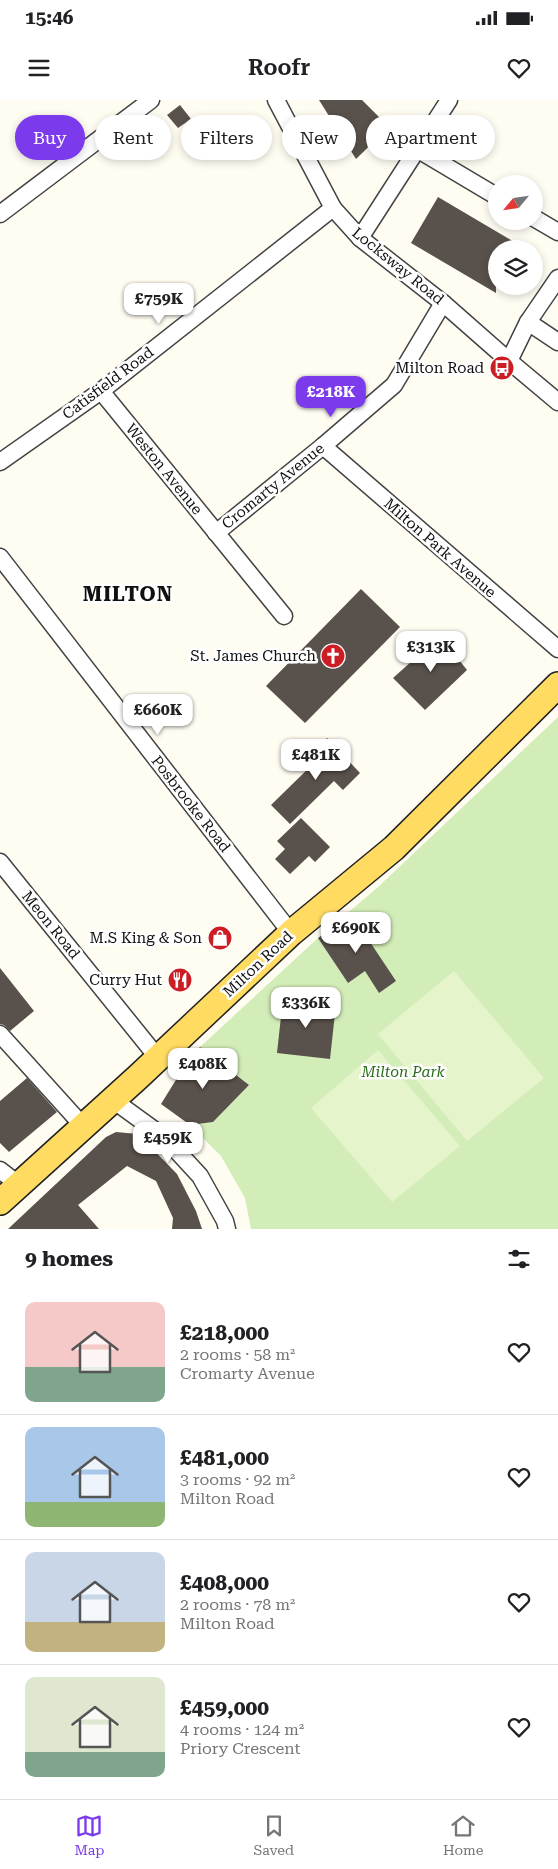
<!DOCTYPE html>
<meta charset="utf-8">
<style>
:root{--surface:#fff;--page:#f2f2f2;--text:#202124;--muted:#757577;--line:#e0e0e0;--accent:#7c3aed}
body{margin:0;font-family:"Roboto Serif",serif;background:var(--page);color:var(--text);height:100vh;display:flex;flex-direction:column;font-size:19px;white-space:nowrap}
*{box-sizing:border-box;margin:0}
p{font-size:16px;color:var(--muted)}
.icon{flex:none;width:28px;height:28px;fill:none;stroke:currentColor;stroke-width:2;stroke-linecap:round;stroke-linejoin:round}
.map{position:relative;height:1129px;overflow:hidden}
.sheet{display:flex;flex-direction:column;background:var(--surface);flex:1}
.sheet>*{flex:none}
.hud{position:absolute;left:15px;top:15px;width:529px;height:45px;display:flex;gap:10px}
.needle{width:32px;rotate:241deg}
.controls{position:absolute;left:488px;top:75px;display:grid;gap:10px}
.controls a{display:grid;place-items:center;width:55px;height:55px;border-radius:50%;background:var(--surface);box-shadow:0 2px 8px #0003;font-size:25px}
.price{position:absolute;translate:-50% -42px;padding:0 11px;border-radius:10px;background:#fff;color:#222;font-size:16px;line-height:32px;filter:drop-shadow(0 1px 2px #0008)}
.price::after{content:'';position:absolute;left:50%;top:30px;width:15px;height:11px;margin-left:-8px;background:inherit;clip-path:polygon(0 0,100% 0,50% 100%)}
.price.active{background:var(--accent);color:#fff}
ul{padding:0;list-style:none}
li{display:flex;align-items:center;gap:15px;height:125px;padding:0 25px}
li+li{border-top:1px solid var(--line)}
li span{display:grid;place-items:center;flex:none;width:140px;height:100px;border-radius:10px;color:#555}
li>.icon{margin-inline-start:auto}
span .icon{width:60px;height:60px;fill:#fffc;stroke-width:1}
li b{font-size:21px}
h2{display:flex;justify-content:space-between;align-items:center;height:60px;padding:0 25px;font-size:21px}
.pill{padding:0 18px;border-radius:22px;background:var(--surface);box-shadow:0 2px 8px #0003;font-size:18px;line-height:45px}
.pill.active{background:var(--accent);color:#fff}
.status{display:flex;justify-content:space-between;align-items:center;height:35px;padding:0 25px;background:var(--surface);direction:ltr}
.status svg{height:14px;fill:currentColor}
header{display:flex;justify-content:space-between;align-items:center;height:65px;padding:0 25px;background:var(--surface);font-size:22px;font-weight:600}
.menu{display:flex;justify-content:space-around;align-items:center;height:70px;border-top:1px solid var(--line);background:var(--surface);font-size:14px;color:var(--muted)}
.menu a{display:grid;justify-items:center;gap:2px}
.menu .active{color:var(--accent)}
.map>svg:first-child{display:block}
</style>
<div class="status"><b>15:46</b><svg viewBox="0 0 49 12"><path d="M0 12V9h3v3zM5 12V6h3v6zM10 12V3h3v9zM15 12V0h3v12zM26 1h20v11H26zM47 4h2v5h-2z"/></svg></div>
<header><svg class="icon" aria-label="menu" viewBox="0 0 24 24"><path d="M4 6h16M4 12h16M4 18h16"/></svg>Roofr<svg class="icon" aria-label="heart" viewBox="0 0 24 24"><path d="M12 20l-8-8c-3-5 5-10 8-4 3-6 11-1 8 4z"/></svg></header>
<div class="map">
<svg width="558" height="1129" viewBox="0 0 558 1129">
<rect width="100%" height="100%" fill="#fffdf2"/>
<path fill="#d3edb8" d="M 558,617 L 558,1129 L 251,1129 L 245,1098 L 221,1056 L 190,1025 L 213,1022 L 249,985 L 200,947 L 318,838 L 377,788 Z"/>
<g fill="#e5f4cb">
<path d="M 454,871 L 544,978 L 467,1041 L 378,934 Z"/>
<path d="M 378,950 L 460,1046 L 392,1102 L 311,1008 Z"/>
</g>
<g fill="#59514b">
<path d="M 319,0 L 362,0 L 389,27 L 356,59 Z"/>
<path d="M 180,5 L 191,19 L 178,28 L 167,15 Z"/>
<path d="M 438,97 L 526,149 L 496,149 L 496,193 L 411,143 Z"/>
<path d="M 361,489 L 400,527 L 305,623 L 266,586 Z"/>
<path d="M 440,536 L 467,570 L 425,610 L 393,578 Z"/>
<path d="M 327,638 L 360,673 L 343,690 L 334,681 L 290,724 L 271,705 L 315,662 L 309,655 Z"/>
<path d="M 301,718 L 330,747 L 315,762 L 309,756 L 290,774 L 275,759 L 285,749 L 277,741 Z"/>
<path d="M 352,815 L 396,881 L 379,893 L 365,871 L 348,883 L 318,838 Z"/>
<path d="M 0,868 L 34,911 L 10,931 L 4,925 L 0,924 Z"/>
<path d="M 283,898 L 336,904 L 330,959 L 277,953 Z"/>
<path d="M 200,947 L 249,985 L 213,1022 L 190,1025 L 161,1004 L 187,962 Z"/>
<path d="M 27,978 L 57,1012 L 9,1052 L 0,1043 L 0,1001 Z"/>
<path d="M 116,1032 L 138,1034 L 177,1074 L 196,1111 L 202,1129 L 172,1129 L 173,1118 L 156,1081 L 127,1066 L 78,1105 L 99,1129 L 8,1129 L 106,1037 Z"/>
</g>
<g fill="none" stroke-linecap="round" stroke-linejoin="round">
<defs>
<g id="street">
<path d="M 276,0 L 333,108 L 360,138 L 443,203 L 509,261 L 558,302"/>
<path d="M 417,49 L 496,96"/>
<path d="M 0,114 L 151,0"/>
<path d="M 534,118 L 558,132"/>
<path d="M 360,138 L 449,0"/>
<path d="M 528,222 L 558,242"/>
<path d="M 509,261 L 528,222 L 558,178"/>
<path d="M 101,291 L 284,516"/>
<path d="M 323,346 L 558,549"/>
<path d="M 0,362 L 101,291 L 333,108"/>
<path d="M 216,433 L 323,346 L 394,285 L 443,203"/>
<path d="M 0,457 L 291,833"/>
<path d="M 0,762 L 158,958"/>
<path d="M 0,934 L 83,1026"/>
<path d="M 113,1000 L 164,1037 L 200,1076 L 225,1121 L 227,1129"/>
<path d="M 0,1070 L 18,1084"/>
</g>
<path id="primary" d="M 0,1102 L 138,977 L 291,833 L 394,748 L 558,585"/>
</defs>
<use href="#street" stroke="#434343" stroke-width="19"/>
<use href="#primary" stroke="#212121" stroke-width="28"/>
<use href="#street" stroke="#fff" stroke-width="16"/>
<use href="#primary" stroke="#ffdb62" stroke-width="25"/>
</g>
<defs>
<symbol id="bus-disc" viewBox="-11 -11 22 22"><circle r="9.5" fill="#cb1d23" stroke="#fff"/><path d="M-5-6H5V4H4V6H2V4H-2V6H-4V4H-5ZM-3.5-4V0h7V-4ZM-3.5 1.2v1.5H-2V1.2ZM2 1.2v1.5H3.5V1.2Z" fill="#fff"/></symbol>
<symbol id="church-disc" viewBox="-11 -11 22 22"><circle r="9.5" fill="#cb1d23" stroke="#fff"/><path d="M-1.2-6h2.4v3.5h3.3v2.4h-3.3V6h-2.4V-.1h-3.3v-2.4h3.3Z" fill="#fff"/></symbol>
<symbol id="shop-disc" viewBox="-11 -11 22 22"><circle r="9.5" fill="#cb1d23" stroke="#fff"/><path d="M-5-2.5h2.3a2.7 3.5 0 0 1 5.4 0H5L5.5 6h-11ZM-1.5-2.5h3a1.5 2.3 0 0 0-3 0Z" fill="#fff"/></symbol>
<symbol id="restaurant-disc" viewBox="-11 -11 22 22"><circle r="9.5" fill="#cb1d23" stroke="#fff"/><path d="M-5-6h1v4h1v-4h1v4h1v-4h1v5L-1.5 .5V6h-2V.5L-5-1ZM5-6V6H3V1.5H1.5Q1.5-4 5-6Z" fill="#fff"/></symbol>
</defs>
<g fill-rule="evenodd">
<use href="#bus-disc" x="488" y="254" width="28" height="28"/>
<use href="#church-disc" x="319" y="542" width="28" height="28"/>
<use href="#shop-disc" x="206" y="824" width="28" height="28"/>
<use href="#restaurant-disc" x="166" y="866" width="28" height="28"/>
</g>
<g text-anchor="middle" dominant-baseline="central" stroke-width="5" stroke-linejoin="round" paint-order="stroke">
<g font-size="15" fill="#101010" stroke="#fff">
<text transform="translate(398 166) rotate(39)">Locksway Road</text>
<text transform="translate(108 283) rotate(-37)">Catisfield Road</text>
<text transform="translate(164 369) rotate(51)">Weston Avenue</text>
<text transform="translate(273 386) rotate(-39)">Cromarty Avenue</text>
<text transform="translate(440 448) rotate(41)">Milton Park Avenue</text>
<text transform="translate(191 704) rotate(52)">Posbrooke Road</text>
<text transform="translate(51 825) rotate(51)">Meon Road</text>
<text transform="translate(258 864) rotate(-43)">Milton Road</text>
</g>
<g font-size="15" fill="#101010" stroke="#fff" text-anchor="end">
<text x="484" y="268">Milton Road</text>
<text x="316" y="556">St. James Church</text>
<text x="202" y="838">M.S King &amp; Son</text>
<text x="162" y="880">Curry Hut</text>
</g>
<g font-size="15" font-style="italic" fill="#2a6d1a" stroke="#fff">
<text x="403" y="972">Milton Park</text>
</g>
<g font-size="20" font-weight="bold" letter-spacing="1" fill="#101010" stroke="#fff">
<text x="128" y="494">MILTON</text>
</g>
</g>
</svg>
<div class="controls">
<a><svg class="needle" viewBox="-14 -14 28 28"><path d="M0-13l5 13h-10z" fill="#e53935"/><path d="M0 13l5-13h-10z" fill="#757577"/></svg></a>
<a><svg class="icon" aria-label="layers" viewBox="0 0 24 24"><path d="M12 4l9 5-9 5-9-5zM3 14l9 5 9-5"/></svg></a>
</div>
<b class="price" style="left:159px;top:225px">£759K</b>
<b class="price active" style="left:331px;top:318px">£218K</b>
<b class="price" style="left:431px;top:573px">£313K</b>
<b class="price" style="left:158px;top:636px">£660K</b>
<b class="price" style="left:316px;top:681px">£481K</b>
<b class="price" style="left:356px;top:854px">£690K</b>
<b class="price" style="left:306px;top:929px">£336K</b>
<b class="price" style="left:203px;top:990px">£408K</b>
<b class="price" style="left:168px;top:1064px">£459K</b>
<div class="hud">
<a class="pill active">Buy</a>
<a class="pill">Rent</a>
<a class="pill">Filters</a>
<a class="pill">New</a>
<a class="pill">Apartment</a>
</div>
</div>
<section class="sheet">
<h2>9 homes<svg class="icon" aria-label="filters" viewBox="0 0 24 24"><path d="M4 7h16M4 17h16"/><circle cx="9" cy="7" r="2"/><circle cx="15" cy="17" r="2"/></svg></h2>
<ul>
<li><span style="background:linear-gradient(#f6c9c9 65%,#7fa58c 0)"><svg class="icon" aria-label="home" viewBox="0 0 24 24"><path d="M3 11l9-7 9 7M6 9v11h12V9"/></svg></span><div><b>£218,000</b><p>2 rooms · 58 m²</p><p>Cromarty Avenue</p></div><svg class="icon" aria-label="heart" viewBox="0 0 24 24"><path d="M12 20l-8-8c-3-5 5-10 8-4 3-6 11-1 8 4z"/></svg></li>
<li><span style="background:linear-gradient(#a9c7e8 75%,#8fb573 0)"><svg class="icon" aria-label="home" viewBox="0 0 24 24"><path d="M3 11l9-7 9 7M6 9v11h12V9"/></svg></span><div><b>£481,000</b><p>3 rooms · 92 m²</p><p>Milton Road</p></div><svg class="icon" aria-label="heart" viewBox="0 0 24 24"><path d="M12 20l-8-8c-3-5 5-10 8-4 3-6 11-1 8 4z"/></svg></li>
<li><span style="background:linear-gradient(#c9d6e8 70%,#c2b280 0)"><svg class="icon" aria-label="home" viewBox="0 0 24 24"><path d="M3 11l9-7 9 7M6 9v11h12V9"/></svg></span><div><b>£408,000</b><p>2 rooms · 78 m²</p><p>Milton Road</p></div><svg class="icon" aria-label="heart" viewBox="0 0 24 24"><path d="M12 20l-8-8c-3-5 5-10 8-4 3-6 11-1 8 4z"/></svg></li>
<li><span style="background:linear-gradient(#dfe7d0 75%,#7fa58c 0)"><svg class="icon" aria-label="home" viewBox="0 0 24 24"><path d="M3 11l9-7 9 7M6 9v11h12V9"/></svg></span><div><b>£459,000</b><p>4 rooms · 124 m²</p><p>Priory Crescent</p></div><svg class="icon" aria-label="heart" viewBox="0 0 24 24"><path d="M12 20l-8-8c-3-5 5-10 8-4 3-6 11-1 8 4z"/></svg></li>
</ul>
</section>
<nav class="menu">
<a class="active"><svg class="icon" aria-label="map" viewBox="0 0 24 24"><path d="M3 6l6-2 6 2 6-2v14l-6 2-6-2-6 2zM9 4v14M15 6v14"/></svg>Map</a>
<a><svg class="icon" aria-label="saved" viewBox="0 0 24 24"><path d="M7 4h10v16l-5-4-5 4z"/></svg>Saved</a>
<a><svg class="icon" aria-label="home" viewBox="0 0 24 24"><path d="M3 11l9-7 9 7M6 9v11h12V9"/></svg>Home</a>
</nav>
